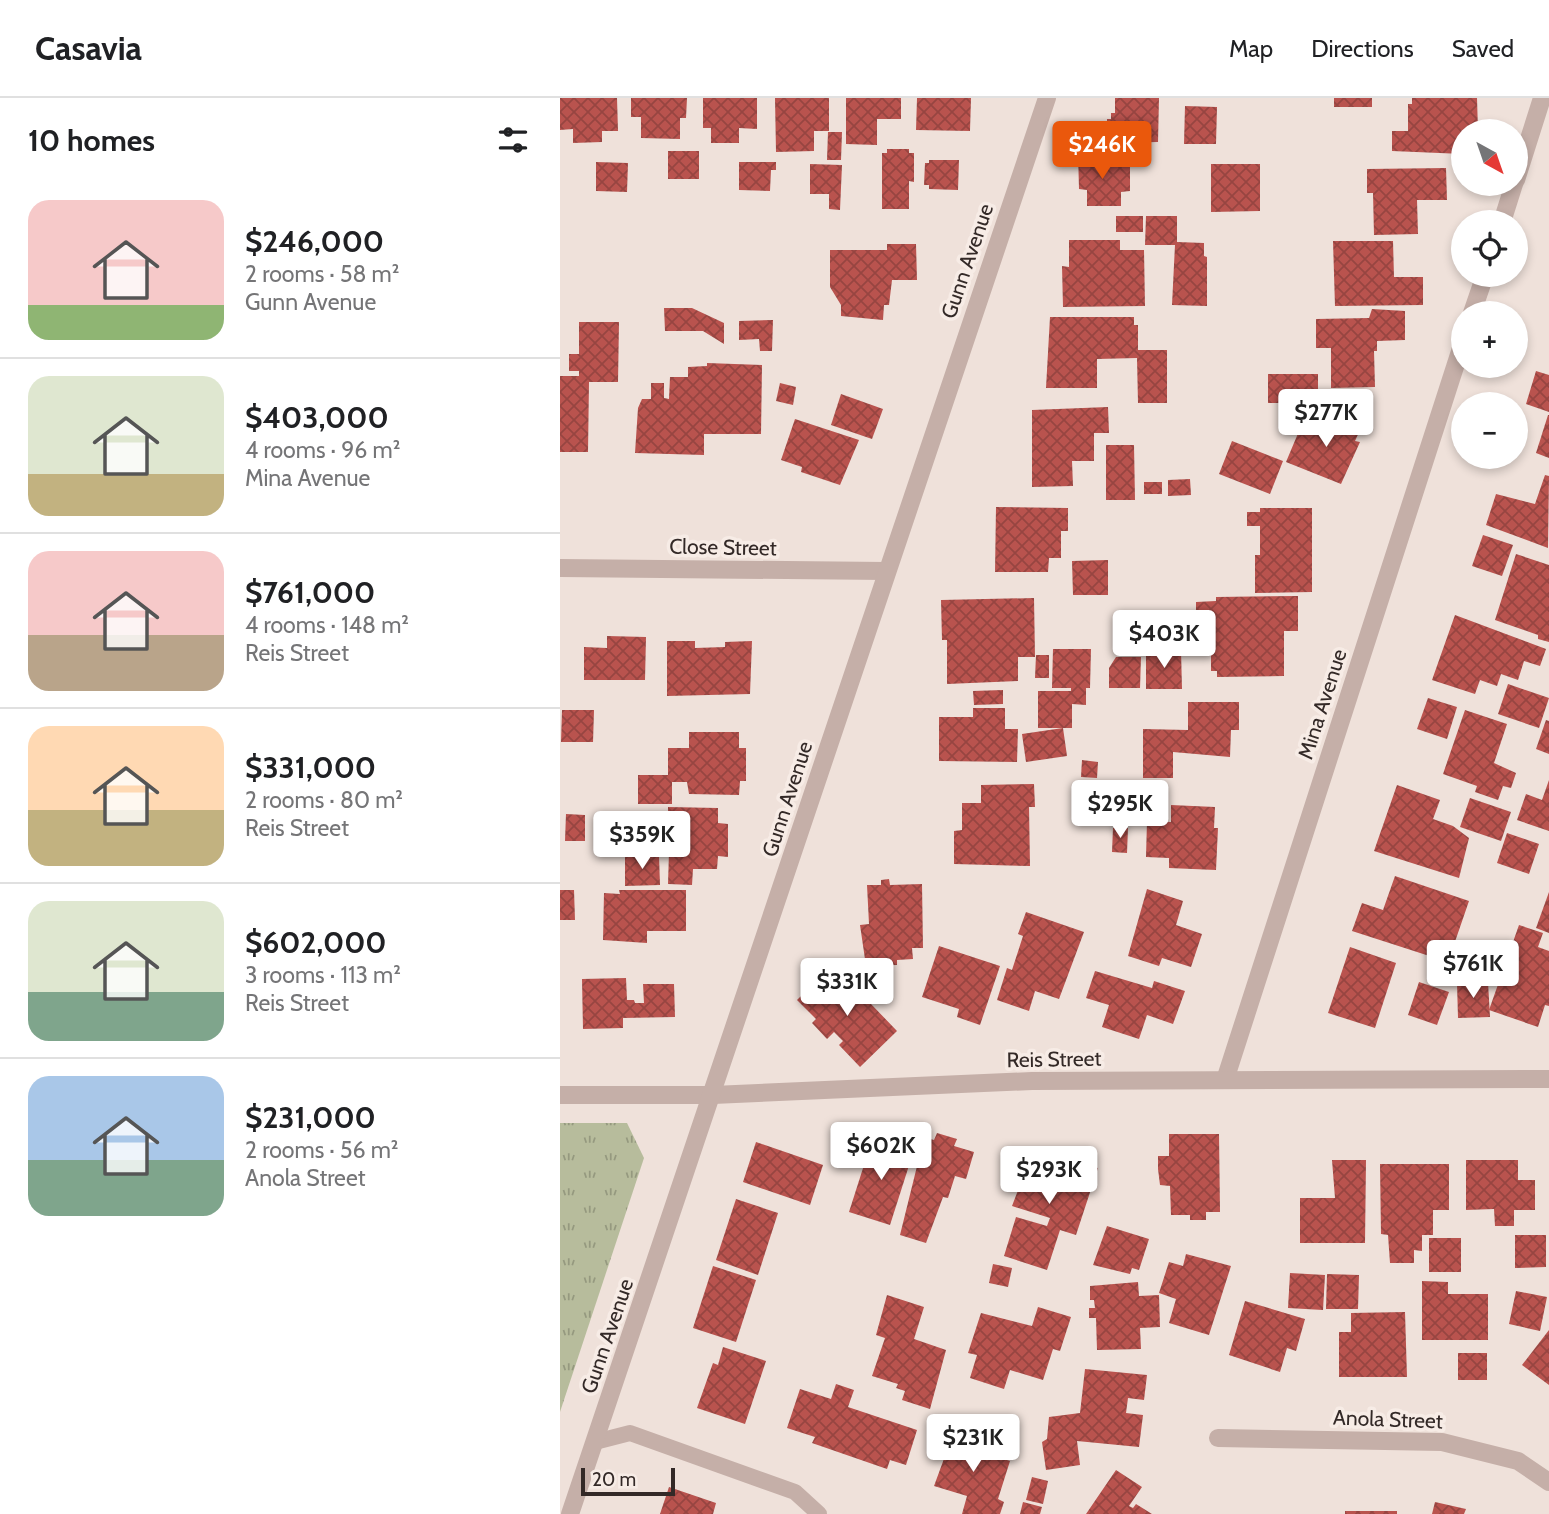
<!DOCTYPE html>
<meta charset="utf-8">
<style>
:root{--surface:#fff;--page:#f6f6f6;--text:#202124;--muted:#757577;--line:#e0e0e0;--accent:#ea580c}
body{margin:0;font-family:Cabin,sans-serif;background:var(--page);color:var(--text);height:100vh;display:flex;flex-direction:column;font-size:26px;white-space:nowrap}
*{box-sizing:border-box;margin:0}
p{font-size:23px;color:var(--muted)}
.icon{flex:none;width:38px;height:38px;fill:none;stroke:currentColor;stroke-width:2;stroke-linecap:round;stroke-linejoin:round}
.map{position:relative;flex:1;overflow:hidden}
.panel{display:flex;flex-direction:column;background:var(--surface);width:560px}
.panel>*{flex:none}
.needle{width:46px;rotate:140deg}
.buttons{position:absolute;left:891px;top:21px;display:grid;gap:14px}
.buttons a{display:grid;place-items:center;width:77px;height:77px;border-radius:50%;background:var(--surface);box-shadow:0 4px 10px #0003;font-size:35px}
.scale{position:absolute;left:21px;bottom:18px;width:94px;box-sizing:border-box;padding-left:7px;border:4px solid #332927;border-top:0;font-size:19px;line-height:24px;white-space:nowrap;color:#332927;-webkit-text-stroke:5px #f7ece6;paint-order:stroke}
.price{position:absolute;translate:-50% -60px;padding:0 16px;border-radius:7px;background:#fff;color:#222;font-size:23px;line-height:46px;filter:drop-shadow(0 2px 4px #0008)}
.price::after{content:'';position:absolute;left:50%;top:42px;width:21px;height:16px;margin-left:-10px;background:inherit;clip-path:polygon(0 0,100% 0,50% 100%)}
.price.selected{background:var(--accent);color:#fff}
ul{padding:0;list-style:none}
li{display:flex;align-items:center;gap:21px;height:175px;padding:0 28px}
li+li{border-top:2px solid var(--line)}
li span{display:grid;place-items:center;flex:none;width:196px;height:140px;border-radius:21px;color:#555}
li>.icon{margin-inline-start:auto}
span .icon{width:84px;height:84px;fill:#fffc;stroke-width:1}
li b{font-size:30px}
h2{display:flex;justify-content:space-between;align-items:center;height:84px;padding:0 28px;font-size:30px}
header{display:flex;align-items:center;gap:42px;box-sizing:border-box;height:98px;padding:0 35px;background:var(--surface);border-bottom:2px solid var(--line)}
header strong{font-size:33px}
nav{display:flex;gap:38px;margin-inline-start:auto;font-size:24px}
main{display:flex;flex:1;min-height:0}
.map>svg:first-child{display:block}
</style>
<header>
<strong>Casavia</strong>
<nav><a>Map</a><a>Directions</a><a>Saved</a></nav>
</header>
<main>
<section class="panel">
<h2>10 homes<svg class="icon" aria-label="filters" viewBox="0 0 24 24"><path d="M4 7h16M4 17h16"/><circle cx="9" cy="7" r="2"/><circle cx="15" cy="17" r="2"/></svg></h2>
<ul>
<li><span style="background:linear-gradient(#f6c9c9 75%,#8fb573 0)"><svg class="icon" aria-label="home" viewBox="0 0 24 24"><path d="M3 11l9-7 9 7M6 9v11h12V9"/></svg></span><div><b>$246,000</b><p>2 rooms · 58 m²</p><p>Gunn Avenue</p></div></li>
<li><span style="background:linear-gradient(#dfe7d0 70%,#c2b280 0)"><svg class="icon" aria-label="home" viewBox="0 0 24 24"><path d="M3 11l9-7 9 7M6 9v11h12V9"/></svg></span><div><b>$403,000</b><p>4 rooms · 96 m²</p><p>Mina Avenue</p></div></li>
<li><span style="background:linear-gradient(#f6c9c9 60%,#b9a48a 0)"><svg class="icon" aria-label="home" viewBox="0 0 24 24"><path d="M3 11l9-7 9 7M6 9v11h12V9"/></svg></span><div><b>$761,000</b><p>4 rooms · 148 m²</p><p>Reis Street</p></div></li>
<li><span style="background:linear-gradient(#ffd9b3 60%,#c2b280 0)"><svg class="icon" aria-label="home" viewBox="0 0 24 24"><path d="M3 11l9-7 9 7M6 9v11h12V9"/></svg></span><div><b>$331,000</b><p>2 rooms · 80 m²</p><p>Reis Street</p></div></li>
<li><span style="background:linear-gradient(#dfe7d0 65%,#7fa58c 0)"><svg class="icon" aria-label="home" viewBox="0 0 24 24"><path d="M3 11l9-7 9 7M6 9v11h12V9"/></svg></span><div><b>$602,000</b><p>3 rooms · 113 m²</p><p>Reis Street</p></div></li>
<li><span style="background:linear-gradient(#a9c7e8 60%,#7fa58c 0)"><svg class="icon" aria-label="home" viewBox="0 0 24 24"><path d="M3 11l9-7 9 7M6 9v11h12V9"/></svg></span><div><b>$231,000</b><p>2 rooms · 56 m²</p><p>Anola Street</p></div></li>
</ul>
</section>
<div class="map">
<svg width="989" height="1416" viewBox="0 0 989 1416">
<defs>
<pattern id="grass-tufts" width="24" height="20" patternUnits="userSpaceOnUse" patternTransform="scale(1.75)"><rect width="24" height="20" fill="#b7bc9c"/><path d="M3 7l-1-3M5 7V3M7 7l1-3M15 17l-1-3M17 17v-4M19 17l1-3" fill="none" stroke="#95997f"/></pattern>
<pattern id="building-cross-hatch" width="8" height="8" patternUnits="userSpaceOnUse" patternTransform="scale(1.75)"><rect width="8" height="8" fill="#b9534e"/><path d="M0 0l8 8M0 8l8-8" fill="none" stroke="#974541"/></pattern>
</defs>
<rect width="100%" height="100%" fill="#efe1da"/>
<path fill="url(#grass-tufts)" d="M 0,1025 L 67,1025 L 84,1060 L 0,1314 Z"/>
<g fill="url(#building-cross-hatch)">
<path d="M 0,0 L 57,0 L 58,33 L 42,33 L 42,44 L 13,45 L 13,31 L 0,32 Z"/>
<path d="M 71,0 L 127,0 L 126,20 L 120,20 L 120,41 L 81,40 L 81,19 L 71,19 Z"/>
<path d="M 143,0 L 197,0 L 197,31 L 179,30 L 179,45 L 151,45 L 151,30 L 143,30 Z"/>
<path d="M 215,0 L 269,0 L 269,33 L 254,33 L 254,53 L 216,54 Z"/>
<path d="M 286,0 L 341,0 L 341,21 L 317,21 L 317,47 L 286,46 Z"/>
<path d="M 357,0 L 411,0 L 410,33 L 356,32 Z"/>
<path d="M 555,0 L 599,0 L 598,44 L 547,45 L 547,21 L 551,21 L 551,15 L 555,15 Z"/>
<rect x="774" y="0" width="38" height="9"/>
<path d="M 852,0 L 917,0 L 918,33 L 903,33 L 903,56 L 832,53 L 832,33 L 848,33 L 848,6 L 852,6 Z"/>
<path d="M 625,8 L 657,9 L 656,46 L 624,46 Z"/>
<path d="M 268,34 L 282,34 L 281,62 L 267,62 Z"/>
<path d="M 327,51 L 349,51 L 349,55 L 354,55 L 354,84 L 349,83 L 349,111 L 322,111 L 322,55 L 327,55 Z"/>
<rect x="108" y="53" width="31" height="28"/>
<path d="M 518,54 L 538,54 L 539,68 L 570,67 L 570,93 L 561,94 L 561,108 L 527,108 L 527,92 L 519,91 Z"/>
<path d="M 369,62 L 399,62 L 398,92 L 369,91 L 369,87 L 364,87 L 365,65 L 369,65 Z"/>
<path d="M 36,64 L 68,65 L 67,94 L 36,93 Z"/>
<path d="M 179,64 L 216,64 L 216,72 L 211,72 L 210,93 L 179,92 Z"/>
<path d="M 250,66 L 282,67 L 280,112 L 269,111 L 269,96 L 250,96 Z"/>
<path d="M 651,66 L 700,66 L 700,113 L 651,114 Z"/>
<path d="M 886,70 L 887,102 L 857,102 L 858,136 L 814,137 L 813,95 L 807,95 L 807,71 Z"/>
<rect x="556" y="118" width="27" height="16"/>
<path d="M 586,118 L 617,118 L 617,144 L 644,145 L 644,158 L 647,159 L 647,208 L 612,207 L 615,147 L 585,147 Z"/>
<path d="M 509,142 L 560,142 L 560,152 L 584,152 L 585,208 L 503,209 L 502,168 L 509,169 Z"/>
<path d="M 773,143 L 833,143 L 834,179 L 863,179 L 863,207 L 775,208 Z"/>
<path d="M 327,146 L 356,146 L 357,182 L 332,182 L 329,207 L 324,207 L 323,222 L 281,218 L 281,207 L 270,189 L 270,152 L 327,152 Z"/>
<path d="M 104,210 L 132,210 L 164,225 L 164,246 L 143,233 L 105,233 Z"/>
<path d="M 812,211 L 845,213 L 845,242 L 817,243 L 817,253 L 814,253 L 815,289 L 771,290 L 771,250 L 756,250 L 756,221 L 809,220 Z"/>
<path d="M 490,219 L 574,219 L 574,227 L 578,227 L 578,252 L 607,252 L 607,305 L 578,305 L 577,260 L 537,261 L 537,290 L 486,290 Z"/>
<path d="M 213,222 L 212,253 L 200,253 L 199,241 L 179,242 L 179,223 Z"/>
<path d="M 19,224 L 59,224 L 58,284 L 29,284 L 28,354 L 0,354 L 0,278 L 19,278 L 19,273 L 9,273 L 9,256 L 19,256 Z"/>
<path d="M 147,265 L 202,267 L 201,336 L 144,336 L 144,357 L 75,355 L 78,310 L 82,301 L 91,301 L 91,285 L 104,285 L 104,300 L 109,301 L 110,279 L 128,279 L 128,269 L 147,268 Z"/>
<path d="M 976,273 L 989,277 L 989,314 L 966,306 Z"/>
<rect x="708" y="276" width="50" height="29"/>
<path d="M 220,285 L 236,289 L 233,307 L 216,303 Z"/>
<path d="M 281,296 L 323,311 L 312,341 L 271,327 Z"/>
<path d="M 548,309 L 549,335 L 534,335 L 534,363 L 512,363 L 513,388 L 472,389 L 472,312 Z"/>
<path d="M 769,317 L 801,330 L 795,343 L 800,344 L 781,386 L 726,364 L 739,333 L 754,325 L 761,327 Z"/>
<path d="M 988,317 L 989,317 L 989,360 L 976,355 Z"/>
<path d="M 235,321 L 299,342 L 280,387 L 241,374 L 242,369 L 221,362 Z"/>
<path d="M 672,343 L 723,363 L 710,396 L 659,376 Z"/>
<path d="M 546,347 L 574,347 L 575,402 L 546,402 Z"/>
<path d="M 985,377 L 989,378 L 988,450 L 926,427 L 936,396 L 975,406 Z"/>
<path d="M 630,381 L 631,397 L 608,398 L 608,382 Z"/>
<rect x="584" y="384" width="18" height="12"/>
<path d="M 436,409 L 508,410 L 508,433 L 501,433 L 501,460 L 489,460 L 488,474 L 435,474 Z"/>
<path d="M 700,410 L 752,410 L 752,494 L 695,495 L 695,457 L 700,457 L 700,428 L 687,428 L 687,414 L 700,414 Z"/>
<path d="M 923,437 L 953,447 L 942,478 L 912,468 Z"/>
<path d="M 956,456 L 989,467 L 989,544 L 978,541 L 978,537 L 935,522 Z"/>
<path d="M 548,462 L 548,497 L 513,497 L 512,463 Z"/>
<path d="M 738,498 L 738,533 L 724,533 L 724,578 L 657,579 L 657,573 L 651,573 L 651,544 L 636,545 L 636,504 L 656,503 L 656,499 Z"/>
<path d="M 474,500 L 475,559 L 458,559 L 458,583 L 387,586 L 387,542 L 382,542 L 381,502 Z"/>
<path d="M 895,517 L 986,551 L 980,568 L 964,563 L 958,582 L 941,576 L 937,588 L 920,582 L 915,596 L 872,582 Z"/>
<path d="M 47,538 L 86,539 L 85,582 L 24,582 L 24,549 L 47,550 Z"/>
<path d="M 107,543 L 135,543 L 135,550 L 165,549 L 165,544 L 192,543 L 190,596 L 107,598 Z"/>
<path d="M 493,551 L 531,551 L 530,590 L 526,590 L 526,607 L 512,606 L 512,630 L 478,630 L 478,593 L 511,593 L 511,590 L 492,590 Z"/>
<path d="M 621,552 L 622,591 L 586,591 L 586,553 Z"/>
<path d="M 476,557 L 489,557 L 489,580 L 475,580 Z"/>
<path d="M 556,559 L 581,559 L 580,590 L 549,590 L 549,570 Z"/>
<path d="M 948,586 L 989,600 L 979,630 L 938,616 Z"/>
<path d="M 443,592 L 443,606 L 414,607 L 413,593 Z"/>
<path d="M 868,600 L 897,609 L 887,641 L 857,631 Z"/>
<path d="M 628,604 L 679,604 L 679,632 L 671,632 L 670,659 L 613,654 L 613,680 L 583,680 L 583,631 L 628,632 Z"/>
<path d="M 413,610 L 445,610 L 445,631 L 458,631 L 457,664 L 379,663 L 379,619 L 413,619 Z"/>
<path d="M 2,612 L 34,612 L 33,644 L 1,644 Z"/>
<path d="M 905,612 L 947,626 L 934,665 L 956,675 L 951,690 L 943,688 L 938,702 L 915,694 L 917,688 L 883,676 Z"/>
<path d="M 986,622 L 989,623 L 989,656 L 976,651 Z"/>
<path d="M 503,630 L 507,658 L 466,664 L 462,636 Z"/>
<path d="M 129,634 L 179,634 L 179,650 L 186,650 L 186,683 L 180,683 L 179,697 L 129,696 L 127,684 L 112,684 L 112,706 L 78,706 L 78,677 L 108,677 L 108,650 L 129,650 Z"/>
<path d="M 522,662 L 538,664 L 537,680 L 521,679 Z"/>
<path d="M 989,682 L 989,733 L 957,722 L 966,696 L 982,702 Z"/>
<path d="M 474,686 L 475,709 L 469,709 L 470,768 L 394,766 L 394,733 L 402,732 L 402,705 L 421,705 L 421,687 Z"/>
<path d="M 554,687 L 586,687 L 586,727 L 555,728 Z"/>
<path d="M 837,687 L 880,702 L 873,721 L 893,728 L 909,740 L 899,780 L 814,753 Z"/>
<path d="M 910,700 L 951,714 L 941,743 L 900,729 Z"/>
<path d="M 611,707 L 655,709 L 654,730 L 658,730 L 656,772 L 609,770 L 609,760 L 586,759 L 587,723 L 611,724 Z"/>
<path d="M 108,709 L 158,710 L 158,725 L 168,726 L 168,759 L 158,758 L 157,771 L 133,771 L 132,787 L 108,786 L 109,754 L 92,753 L 93,724 L 108,725 Z"/>
<path d="M 6,716 L 25,717 L 25,743 L 5,743 Z"/>
<path d="M 553,730 L 568,730 L 567,755 L 552,754 Z"/>
<path d="M 947,735 L 979,746 L 969,776 L 937,765 Z"/>
<path d="M 99,758 L 100,787 L 65,788 L 65,759 Z"/>
<path d="M 835,778 L 909,803 L 888,864 L 792,833 L 802,805 L 823,812 Z"/>
<path d="M 329,781 L 330,787 L 362,786 L 363,850 L 352,850 L 353,861 L 337,862 L 337,867 L 306,868 L 300,827 L 309,826 L 307,787 L 321,787 L 321,782 Z"/>
<path d="M 587,791 L 623,803 L 616,827 L 642,836 L 631,869 L 602,860 L 599,868 L 568,858 Z"/>
<path d="M 0,792 L 14,792 L 15,822 L 0,822 Z"/>
<path d="M 59,792 L 126,792 L 126,833 L 87,833 L 87,845 L 43,842 L 44,795 L 60,796 Z"/>
<path d="M 989,794 L 989,835 L 976,830 Z"/>
<path d="M 466,814 L 524,834 L 499,901 L 475,893 L 469,913 L 437,902 L 447,870 L 452,872 L 463,838 L 458,836 Z"/>
<path d="M 959,827 L 983,835 L 978,849 L 989,853 L 989,908 L 985,907 L 978,929 L 929,912 Z"/>
<path d="M 379,848 L 440,868 L 420,927 L 397,919 L 399,911 L 362,899 Z"/>
<path d="M 790,849 L 836,865 L 815,930 L 768,915 Z"/>
<path d="M 535,873 L 592,890 L 594,883 L 625,893 L 613,926 L 587,917 L 579,941 L 542,929 L 549,907 L 526,900 Z"/>
<path d="M 261,878 L 273,890 L 285,879 L 337,933 L 300,969 L 279,947 L 283,943 L 274,934 L 267,941 L 252,925 L 256,921 L 237,902 Z"/>
<path d="M 66,880 L 67,902 L 74,902 L 75,905 L 84,905 L 83,886 L 114,886 L 115,919 L 63,920 L 63,930 L 23,931 L 22,881 Z"/>
<path d="M 859,884 L 889,894 L 877,927 L 848,917 Z"/>
<path d="M 928,884 L 930,919 L 898,920 L 897,885 Z"/>
<path d="M 377,1035 L 397,1041 L 394,1048 L 414,1054 L 406,1081 L 395,1078 L 388,1100 L 383,1099 L 366,1145 L 340,1137 L 362,1048 L 367,1040 L 374,1042 Z"/>
<path d="M 609,1036 L 659,1036 L 660,1114 L 646,1114 L 646,1122 L 630,1122 L 630,1117 L 611,1117 L 610,1088 L 600,1087 L 598,1071 L 598,1058 L 609,1058 Z"/>
<path d="M 312,1042 L 353,1055 L 330,1127 L 289,1114 Z"/>
<path d="M 196,1044 L 263,1067 L 250,1107 L 183,1084 Z"/>
<path d="M 473,1053 L 538,1070 L 516,1137 L 500,1132 L 487,1172 L 444,1158 L 456,1119 L 487,1128 L 490,1120 L 452,1108 Z"/>
<path d="M 772,1062 L 806,1062 L 805,1145 L 740,1145 L 740,1100 L 775,1100 Z"/>
<path d="M 906,1062 L 958,1062 L 958,1082 L 975,1082 L 975,1112 L 954,1112 L 954,1128 L 935,1128 L 934,1111 L 906,1112 Z"/>
<path d="M 820,1066 L 889,1066 L 889,1112 L 873,1112 L 873,1137 L 862,1137 L 862,1153 L 854,1152 L 854,1165 L 830,1165 L 828,1137 L 821,1136 Z"/>
<path d="M 176,1101 L 218,1115 L 198,1177 L 156,1162 Z"/>
<path d="M 547,1128 L 589,1141 L 579,1172 L 572,1170 L 570,1176 L 533,1167 Z"/>
<path d="M 955,1137 L 986,1137 L 986,1169 L 955,1170 Z"/>
<rect x="869" y="1140" width="32" height="34"/>
<path d="M 626,1156 L 671,1168 L 649,1237 L 609,1225 L 616,1201 L 599,1195 L 609,1164 L 623,1168 Z"/>
<path d="M 433,1166 L 452,1170 L 448,1189 L 429,1185 Z"/>
<path d="M 153,1168 L 196,1182 L 176,1244 L 133,1230 Z"/>
<path d="M 730,1175 L 765,1177 L 763,1212 L 728,1210 Z"/>
<path d="M 767,1176 L 799,1177 L 798,1211 L 766,1211 Z"/>
<path d="M 862,1183 L 888,1184 L 888,1196 L 928,1196 L 928,1242 L 862,1242 Z"/>
<path d="M 578,1184 L 579,1198 L 599,1197 L 600,1229 L 580,1230 L 581,1251 L 537,1252 L 536,1220 L 529,1220 L 529,1210 L 535,1210 L 534,1202 L 530,1202 L 530,1188 Z"/>
<path d="M 956,1193 L 987,1199 L 980,1233 L 949,1226 Z"/>
<path d="M 327,1197 L 364,1209 L 354,1241 L 386,1252 L 370,1311 L 342,1302 L 345,1293 L 336,1290 L 338,1286 L 312,1278 L 325,1240 L 316,1237 Z"/>
<path d="M 685,1203 L 745,1221 L 736,1253 L 727,1250 L 720,1274 L 669,1257 Z"/>
<path d="M 478,1209 L 511,1219 L 500,1253 L 493,1251 L 483,1282 L 450,1272 L 444,1291 L 410,1280 L 417,1257 L 408,1255 L 421,1215 L 472,1228 Z"/>
<path d="M 845,1214 L 847,1279 L 779,1279 L 779,1234 L 791,1234 L 791,1215 Z"/>
<path d="M 989,1232 L 989,1287 L 962,1267 Z"/>
<path d="M 163,1249 L 206,1263 L 185,1326 L 137,1310 L 153,1265 L 158,1267 Z"/>
<rect x="898" y="1255" width="29" height="27"/>
<path d="M 525,1271 L 587,1277 L 584,1302 L 568,1300 L 566,1315 L 583,1317 L 579,1349 L 517,1343 L 520,1367 L 486,1372 L 482,1344 L 487,1341 L 489,1319 L 520,1315 Z"/>
<path d="M 276,1286 L 294,1292 L 288,1309 L 357,1332 L 346,1367 L 330,1362 L 327,1371 L 252,1345 L 255,1339 L 227,1330 L 240,1291 L 271,1301 Z"/>
<path d="M 396,1328 L 421,1336 L 417,1347 L 427,1351 L 425,1355 L 450,1363 L 438,1401 L 444,1404 L 440,1416 L 402,1416 L 407,1398 L 374,1388 Z"/>
<path d="M 556,1372 L 582,1389 L 569,1408 L 573,1410 L 576,1406 L 592,1416 L 526,1416 Z"/>
<path d="M 472,1379 L 488,1383 L 483,1406 L 466,1402 Z"/>
<path d="M 109,1389 L 156,1405 L 153,1416 L 100,1416 Z"/>
<path d="M 463,1404 L 482,1409 L 480,1416 L 460,1416 Z"/>
<path d="M 875,1404 L 906,1411 L 904,1416 L 872,1416 Z"/>
<rect x="785" y="1413" width="52" height="3"/>
</g>
<g fill="none" stroke-linecap="round" stroke-linejoin="round">
<path stroke="#c5afa8" stroke-width="16" d="M 35,1344 L 70,1335 L 235,1394 L 259,1416"/>
<g stroke="#c5afa8" stroke-width="18">
<path d="M 956,82 L 982,0"/>
<path d="M 942,124 L 954,86"/>
<path d="M 912,215 L 925,177"/>
<path d="M 0,470 L 326,473"/>
<path d="M 665,982 L 903,244"/>
<path d="M 0,997 L 153,997 L 472,983 L 989,981"/>
<path d="M 658,1340 L 882,1344 L 958,1363 L 989,1384"/>
</g>
<path stroke="#c5afa8" stroke-width="18" d="M 10,1416 L 487,0"/>
</g>
<g text-anchor="middle" dominant-baseline="central" stroke-width="7" stroke-linejoin="round" paint-order="stroke">
<g font-size="21" fill="#332927" stroke="#f7ece6">
<text transform="translate(407 163) rotate(-71)">Gunn Avenue</text>
<text transform="translate(163 449) rotate(1)">Close Street</text>
<text transform="translate(762 606) rotate(-72)">Mina Avenue</text>
<text transform="translate(227 701) rotate(-72)">Gunn Avenue</text>
<text transform="translate(494 961) rotate(-1)">Reis Street</text>
<text transform="translate(47 1238) rotate(-71)">Gunn Avenue</text>
<text transform="translate(828 1321) rotate(2)">Anola Street</text>
</g>
</g>
</svg>
<div class="buttons">
<a><svg class="needle" viewBox="-14 -14 28 28"><path d="M0-13l5 13h-10z" fill="#e53935"/><path d="M0 13l5-13h-10z" fill="#757577"/></svg></a>
<a><svg class="icon" aria-label="locate" viewBox="0 0 24 24"><circle cx="12" cy="12" r="6"/><path d="M12 2v4M12 18v4M2 12h4M18 12h4"/></svg></a>
<a>+</a>
<a>−</a>
</div>
<div class="scale">20 m</div>
<b class="price selected" style="left:542px;top:83px">$246K</b>
<b class="price" style="left:766px;top:351px">$277K</b>
<b class="price" style="left:604px;top:572px">$403K</b>
<b class="price" style="left:560px;top:742px">$295K</b>
<b class="price" style="left:82px;top:773px">$359K</b>
<b class="price" style="left:913px;top:902px">$761K</b>
<b class="price" style="left:287px;top:920px">$331K</b>
<b class="price" style="left:321px;top:1084px">$602K</b>
<b class="price" style="left:489px;top:1108px">$293K</b>
<b class="price" style="left:413px;top:1376px">$231K</b>
</div>
</main>
